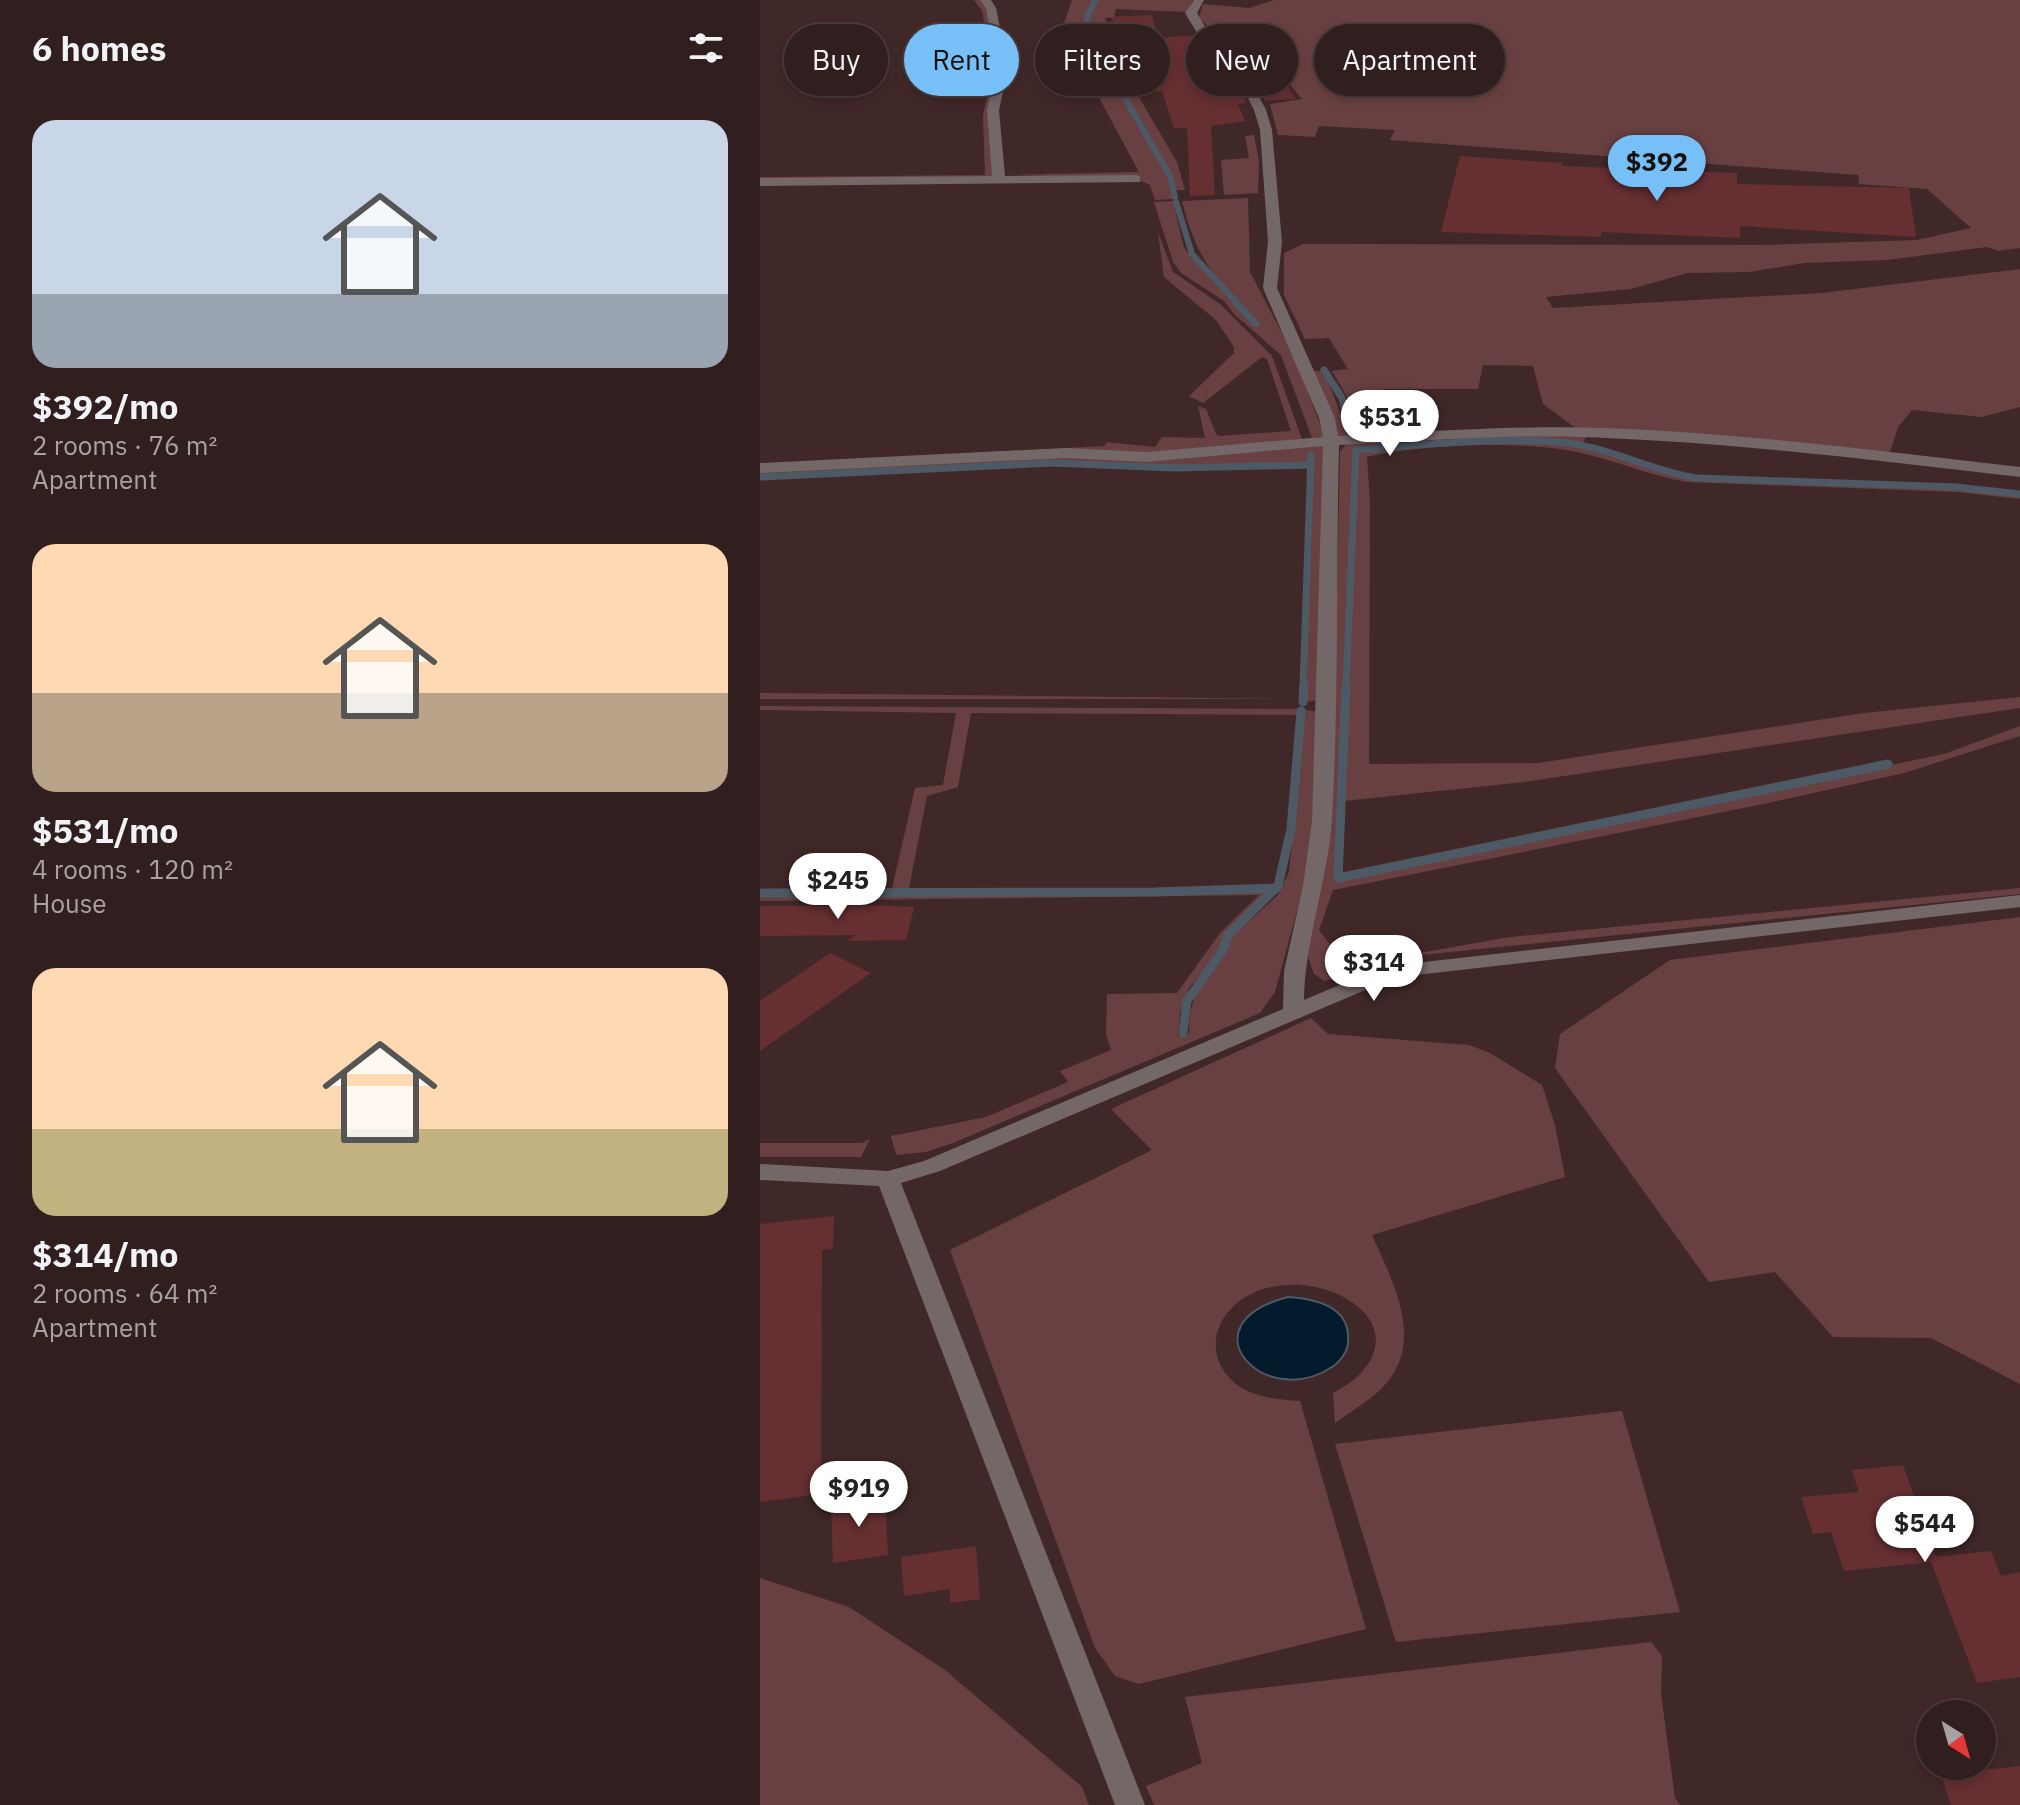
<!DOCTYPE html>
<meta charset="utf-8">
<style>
:root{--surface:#311e1e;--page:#392727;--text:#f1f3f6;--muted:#a8a2a4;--line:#4c3c3c;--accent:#76c0f7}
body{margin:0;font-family:"IBM Plex Sans",sans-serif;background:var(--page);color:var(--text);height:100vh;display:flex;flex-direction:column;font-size:30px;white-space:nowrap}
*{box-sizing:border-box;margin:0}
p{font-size:26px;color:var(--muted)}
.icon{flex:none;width:44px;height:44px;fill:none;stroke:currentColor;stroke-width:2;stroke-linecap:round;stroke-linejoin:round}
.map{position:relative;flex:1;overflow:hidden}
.panel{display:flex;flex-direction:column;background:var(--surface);width:760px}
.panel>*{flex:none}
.hud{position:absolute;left:24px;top:24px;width:760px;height:72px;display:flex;gap:16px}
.needle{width:52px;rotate:143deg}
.fabs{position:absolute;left:1156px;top:1700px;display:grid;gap:16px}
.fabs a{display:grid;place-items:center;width:80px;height:80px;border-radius:50%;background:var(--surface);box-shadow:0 4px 12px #0003,0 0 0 2px var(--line);font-size:40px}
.price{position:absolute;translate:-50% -68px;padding:0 18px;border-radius:28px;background:#fff;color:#222;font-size:26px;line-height:52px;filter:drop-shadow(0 2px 4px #0008)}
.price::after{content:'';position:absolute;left:50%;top:48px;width:24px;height:18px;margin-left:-12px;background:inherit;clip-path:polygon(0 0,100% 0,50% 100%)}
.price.current{background:var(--accent);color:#111}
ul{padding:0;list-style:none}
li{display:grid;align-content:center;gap:16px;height:424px;padding:0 32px}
li span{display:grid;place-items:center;height:248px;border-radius:24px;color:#555}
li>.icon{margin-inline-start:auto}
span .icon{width:144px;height:144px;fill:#fffc;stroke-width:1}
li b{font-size:34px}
h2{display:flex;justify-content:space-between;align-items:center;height:96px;padding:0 32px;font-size:34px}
.pill{padding:0 28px;border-radius:36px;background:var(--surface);box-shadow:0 4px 12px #0003,0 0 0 2px var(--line);font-size:28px;line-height:72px}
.pill.current{background:var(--accent);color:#111}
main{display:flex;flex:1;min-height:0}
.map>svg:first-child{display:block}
</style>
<main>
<section class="panel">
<h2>6 homes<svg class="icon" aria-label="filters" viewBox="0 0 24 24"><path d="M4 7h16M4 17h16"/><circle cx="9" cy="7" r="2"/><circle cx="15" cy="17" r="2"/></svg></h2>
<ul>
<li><span style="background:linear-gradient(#c9d6e8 70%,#9aa5b1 0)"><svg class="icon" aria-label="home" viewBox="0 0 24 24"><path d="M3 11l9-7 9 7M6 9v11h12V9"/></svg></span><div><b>$392/mo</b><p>2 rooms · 76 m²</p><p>Apartment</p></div></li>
<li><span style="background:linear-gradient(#ffd9b3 60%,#b9a48a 0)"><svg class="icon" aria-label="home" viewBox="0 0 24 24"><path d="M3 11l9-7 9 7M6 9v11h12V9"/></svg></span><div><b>$531/mo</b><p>4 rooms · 120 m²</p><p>House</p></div></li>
<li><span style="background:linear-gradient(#ffd9b3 65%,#c2b280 0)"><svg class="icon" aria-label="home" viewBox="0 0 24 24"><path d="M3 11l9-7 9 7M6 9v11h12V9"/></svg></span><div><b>$314/mo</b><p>2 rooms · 64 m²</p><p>Apartment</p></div></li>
</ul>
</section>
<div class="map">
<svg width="1260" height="1805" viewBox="0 0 1260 1805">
<rect width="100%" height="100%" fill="#412828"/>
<g fill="#694041">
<path d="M 214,0 L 223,0 L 228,5 L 240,75 L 237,176 L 0,180 L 0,177 L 225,175 L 223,116 L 233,67 L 222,11 Z"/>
<path d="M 312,0 L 333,0 C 325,12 323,23 328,36 L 409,176 L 413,199 L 395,200 L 390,185 L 374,178 L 244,175 L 379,172 L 302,29 Z"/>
<path d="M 336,0 L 433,0 L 427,12 L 356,9 L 354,17 L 345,18 L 377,94 L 417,162 L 425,190 L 415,190 L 412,176 L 331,36 C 326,23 328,11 336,0 Z"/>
<path d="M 514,0 L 1260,0 L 1260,248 L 1238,251 L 1227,247 L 1127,260 L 1044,263 L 989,272 L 928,273 L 871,289 L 786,297 L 793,308 L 1062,293 L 1260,269 L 1260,407 L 1221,417 L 1152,410 L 1138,427 L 1130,452 L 817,429 L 783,404 L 773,366 L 723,365 L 718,389 L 624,389 L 625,435 L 577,438 L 551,371 L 563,371 C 572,385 582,424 589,430 L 593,425 L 586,395 L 572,371 L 588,369 L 569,338 L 545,339 L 524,295 L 524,253 L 543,244 L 566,244 L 1002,245 L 1157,240 L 1211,228 L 1167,189 L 1099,184 L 1098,175 L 630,140 L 635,130 L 559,126 L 555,137 L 518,135 L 510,104 L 542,99 L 517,69 L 474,53 L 462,41 L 503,38 L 500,32 L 480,26 L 449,27 L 439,18 L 443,4 L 489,8 Z"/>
<path d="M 494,135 L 499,161 L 498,193 L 464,195 L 461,160 L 489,158 L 485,136 Z"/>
<path d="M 488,198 L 490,272 L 533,354 L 565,437 L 552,438 L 521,355 L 474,314 L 464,301 L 421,273 L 413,262 L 394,202 L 413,201 L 424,248 L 493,324 L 497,322 C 455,276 438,264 422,201 Z"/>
<path d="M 398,232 L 413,272 L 460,304 L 512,356 L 542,439 L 399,455 L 332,449 L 65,461 L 344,446 L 347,442 L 395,447 L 402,437 L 445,438 L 438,406 L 446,409 L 456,434 L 460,436 L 531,431 L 507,359 L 502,357 L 443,403 L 429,396 L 474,353 L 474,347 L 456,320 L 404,277 Z"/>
<path d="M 763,435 L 826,437 L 823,443 C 757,438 658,434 594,451 L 576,880 L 1184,754 L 1260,726 L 1260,736 L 1144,773 L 1008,803 L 573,890 L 559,930 L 576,952 L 597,964 L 750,937 L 1260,888 L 1260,894 L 661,955 L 565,981 L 554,974 L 547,954 L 574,750 L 580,451 L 588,443 Z"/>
<path d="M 773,441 L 822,445 L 936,478 L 1196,487 L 1260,495 L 1260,499 L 1197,492 L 927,482 C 891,476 857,461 821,453 C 767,440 661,444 607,457 L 610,502 L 609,764 L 778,763 L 1104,713 L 1260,697 L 1260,708 L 764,782 L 584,801 L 598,451 L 632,446 Z"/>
<path d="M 565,444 L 559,700 L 545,702 L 553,453 L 548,464 L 418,467 L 252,463 L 0,476 L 0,470 Z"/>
<path d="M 0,693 L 541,699 L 0,699 Z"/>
<path d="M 0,706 L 539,709 L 539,715 L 211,713 L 198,787 L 167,796 L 148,893 L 131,893 L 155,788 L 183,785 L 196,713 L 0,710 Z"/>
<path d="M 545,710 L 559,712 L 549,867 L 515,992 L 500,1013 L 193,1143 L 166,1152 L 136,1155 L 131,1136 L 226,1117 L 308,1082 L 300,1071 L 351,1050 L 346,1035 L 347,994 L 417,993 L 460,933 L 499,895 L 0,901 L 0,894 L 395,893 L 513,889 L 466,933 L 460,953 L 429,988 L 420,1013 L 418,1035 L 423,1037 L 429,1033 L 430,1013 L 438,987 L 465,953 L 469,939 L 518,895 L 529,872 Z"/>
<path d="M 1260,917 L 1260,1384 L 1171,1338 L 1073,1337 L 1015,1272 L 949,1282 L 795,1068 L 800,1034 L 910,960 Z"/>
<path d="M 551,1018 L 568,1034 L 709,1045 L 730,1053 L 782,1085 L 795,1125 L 805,1177 L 612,1235 C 633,1283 668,1344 620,1390 C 607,1402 590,1412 575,1423 L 573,1393 C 581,1388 591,1383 598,1376 C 660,1315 546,1258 484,1298 C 451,1319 445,1359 476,1384 C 494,1398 518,1399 540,1401 L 606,1629 L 379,1684 L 355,1676 L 335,1648 L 190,1250 L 392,1150 L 351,1109 Z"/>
<path d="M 110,1139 L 101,1157 L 0,1157 L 0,1143 L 102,1143 Z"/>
<path d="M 862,1411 L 920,1612 L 636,1642 L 575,1444 Z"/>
<path d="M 0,1578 L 89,1607 L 185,1670 L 322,1787 L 329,1805 L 0,1805 Z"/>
<path d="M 891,1642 L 902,1656 L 901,1693 L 915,1798 L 920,1805 L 394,1805 L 386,1786 L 442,1763 L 425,1697 Z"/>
</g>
<path fill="#011a2c" stroke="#4d5a66" stroke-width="2" d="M 528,1297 C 557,1299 591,1307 588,1342 C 588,1351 580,1362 572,1367 C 504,1412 423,1324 528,1297 Z"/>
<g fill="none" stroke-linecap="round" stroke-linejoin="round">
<g stroke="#4d5a66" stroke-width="6">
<path d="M 335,0 L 327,17 L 329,36 L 410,176 L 415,197"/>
<path d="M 416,202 L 432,254 L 476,302"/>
</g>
<g stroke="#4d5a66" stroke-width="7">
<path d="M 474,300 L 496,324"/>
<path d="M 564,370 L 582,398 L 589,429"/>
<path d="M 0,477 L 293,463 L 415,468 L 550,465"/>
<path d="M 543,687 L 551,455"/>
<path d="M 586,687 L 596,450 C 663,445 732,437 799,442 C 847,446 889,470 936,478 L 1196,487 L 1260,494"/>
</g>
<g stroke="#4d5a66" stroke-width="9">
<path d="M 586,685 L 578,878 L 1128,764"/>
<path d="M 543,702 L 544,685"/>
<path d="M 0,893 L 395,892 L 517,888"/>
<path d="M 423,1033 L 427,1001 L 463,950 L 468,935 L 518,886 L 531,829 L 541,711"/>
</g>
</g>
<g fill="#662f32">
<path d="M 392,15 L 398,38 L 435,35 L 450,78 L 474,76 L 487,103 L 478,104 L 485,121 L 451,126 L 455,195 L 430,196 L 427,128 L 414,128 L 402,91 L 373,93 L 351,17 Z"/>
<path d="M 519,72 L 536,99 L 505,101 L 491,75 Z"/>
<path d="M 700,156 L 802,163 L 802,166 L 977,173 L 977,184 L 1149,188 L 1156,237 L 980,226 L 980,238 L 841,232 L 841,237 L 681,232 Z"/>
<path d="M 110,905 L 154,907 L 146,940 L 87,941 L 96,935 L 0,936 L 0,906 Z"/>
<path d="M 70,953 L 111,973 L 0,1051 L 0,1001 Z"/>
<path d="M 74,1216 L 73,1249 L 62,1250 L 61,1494 L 0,1502 L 0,1224 Z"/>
<path d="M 1143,1465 L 1176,1557 L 1231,1551 L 1241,1576 L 1260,1572 L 1260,1677 L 1217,1683 L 1171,1562 L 1084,1571 L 1071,1532 L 1053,1534 L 1041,1497 L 1099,1492 L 1092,1470 Z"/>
<path d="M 125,1495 L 128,1555 L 73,1563 L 71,1503 Z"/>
<path d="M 216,1546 L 220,1599 L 190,1603 L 190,1589 L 144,1596 L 141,1557 Z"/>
<path d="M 1260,1766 L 1260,1805 L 1191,1805 L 1181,1775 Z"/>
</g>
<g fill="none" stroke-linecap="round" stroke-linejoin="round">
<g fill="#746767" fill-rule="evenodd">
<path d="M 220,0 L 231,0 L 236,8 L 248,69 L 239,110 L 245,176 L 376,175 L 380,176 L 380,182 L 0,186 L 0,178 L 232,176 L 227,110 L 236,69 L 226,8 Z"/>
<path d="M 434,0 L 444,0 L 437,13 L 451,37 L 482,64 L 506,110 L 512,130 L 522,242 L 517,288 L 575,418 L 578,436 C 666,432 755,425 844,428 C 983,433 1122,451 1260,467 L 1260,477 C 1122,461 985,444 847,438 C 758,433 668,441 579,445 C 576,570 579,695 572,819 C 568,880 545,939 544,1000 L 596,978 L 655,963 L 1260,895 L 1260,907 L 656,975 L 610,988 L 180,1171 L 141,1183 L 385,1805 L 355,1805 L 119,1186 L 0,1180 L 0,1164 L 128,1171 L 164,1161 L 523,1009 L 524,971 L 543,886 L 552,821 L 563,446 L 386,462 L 306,458 L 0,473 L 0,463 L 306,448 L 386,452 L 563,437 L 559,418 L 503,288 L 508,242 L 500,130 L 494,110 L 473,68 L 442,41 L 425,13 Z"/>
</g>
</g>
</svg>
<div class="fabs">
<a><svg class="needle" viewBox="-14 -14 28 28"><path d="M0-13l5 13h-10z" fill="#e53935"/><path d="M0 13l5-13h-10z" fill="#a8a2a4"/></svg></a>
</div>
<b class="price current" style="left:897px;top:203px">$392</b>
<b class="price" style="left:630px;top:458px">$531</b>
<b class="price" style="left:78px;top:921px">$245</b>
<b class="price" style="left:614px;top:1003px">$314</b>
<b class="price" style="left:99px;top:1529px">$919</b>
<b class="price" style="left:1165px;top:1564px">$544</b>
<div class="hud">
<a class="pill">Buy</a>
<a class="pill current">Rent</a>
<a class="pill">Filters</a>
<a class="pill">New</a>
<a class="pill">Apartment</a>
</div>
</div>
</main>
